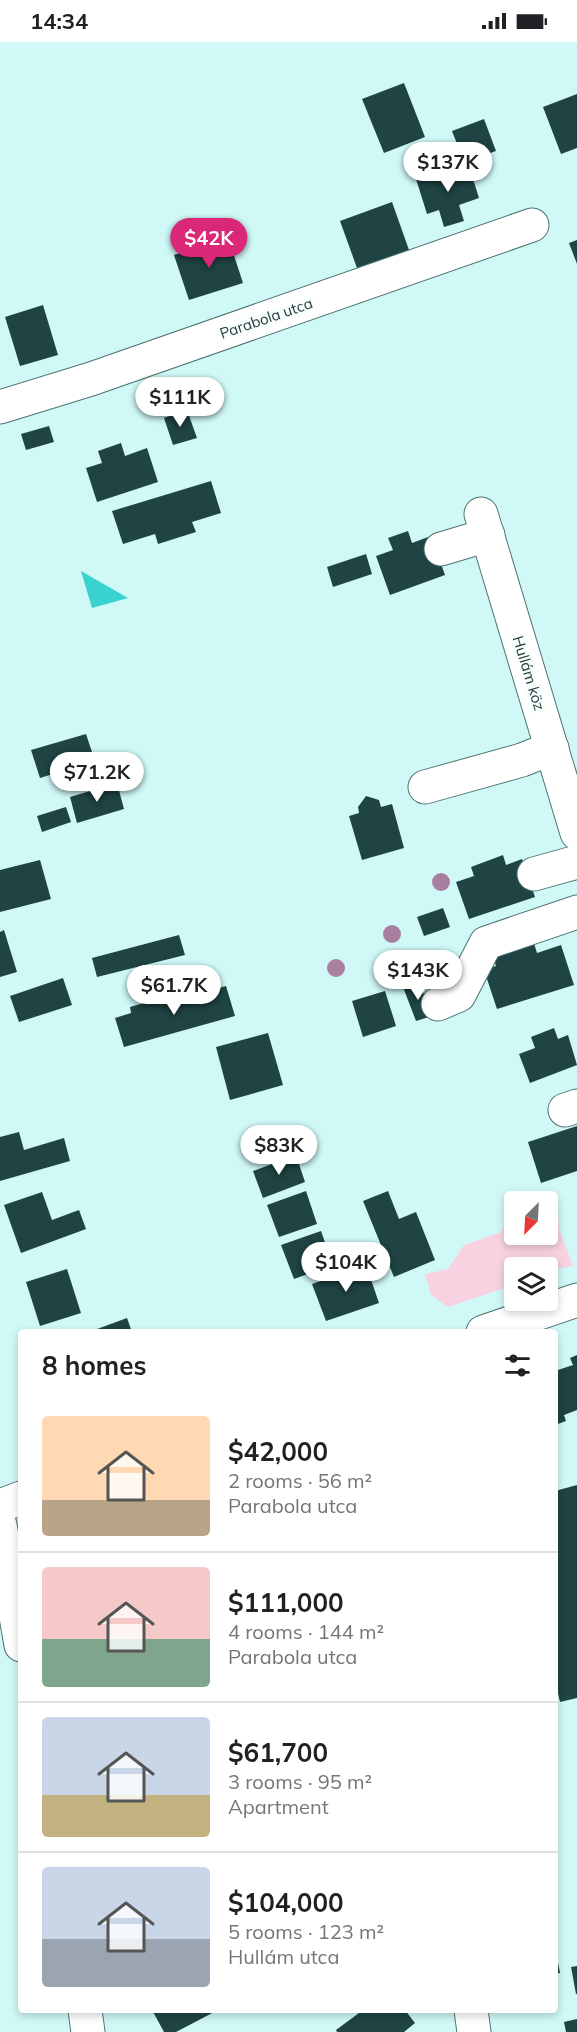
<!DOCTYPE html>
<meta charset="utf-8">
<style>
:root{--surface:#fff;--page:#f2f2f2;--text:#202124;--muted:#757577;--line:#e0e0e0;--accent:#db2777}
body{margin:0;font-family:Mulish,sans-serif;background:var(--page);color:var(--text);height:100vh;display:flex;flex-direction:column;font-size:22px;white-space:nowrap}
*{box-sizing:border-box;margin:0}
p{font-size:20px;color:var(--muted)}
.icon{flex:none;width:33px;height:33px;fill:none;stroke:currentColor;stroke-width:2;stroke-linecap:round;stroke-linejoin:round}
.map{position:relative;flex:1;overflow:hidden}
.drawer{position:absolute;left:18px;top:1287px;width:540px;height:684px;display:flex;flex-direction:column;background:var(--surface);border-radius:6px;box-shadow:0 3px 9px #0003}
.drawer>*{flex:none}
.needle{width:39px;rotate:204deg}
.tools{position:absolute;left:504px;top:1149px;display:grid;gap:12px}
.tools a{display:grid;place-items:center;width:54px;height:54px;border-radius:6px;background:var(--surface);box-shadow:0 3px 9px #0003;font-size:30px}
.price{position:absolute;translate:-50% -51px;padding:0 14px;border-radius:21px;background:#fff;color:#222;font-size:20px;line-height:39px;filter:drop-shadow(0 2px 3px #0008)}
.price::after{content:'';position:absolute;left:50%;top:36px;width:18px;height:14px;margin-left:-9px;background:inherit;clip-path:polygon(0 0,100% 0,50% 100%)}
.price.selected{background:var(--accent);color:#fff}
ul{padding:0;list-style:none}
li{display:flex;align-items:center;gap:18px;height:150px;padding:0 24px}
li+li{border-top:2px solid var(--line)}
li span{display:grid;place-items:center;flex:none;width:168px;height:120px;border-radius:6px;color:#555}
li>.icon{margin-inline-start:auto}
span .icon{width:72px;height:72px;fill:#fffc;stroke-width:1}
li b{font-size:26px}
h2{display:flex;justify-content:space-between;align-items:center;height:72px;padding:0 24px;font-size:26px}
.status{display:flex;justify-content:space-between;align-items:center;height:42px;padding:0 30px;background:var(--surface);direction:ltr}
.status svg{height:16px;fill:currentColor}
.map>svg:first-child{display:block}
</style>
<div class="status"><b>14:34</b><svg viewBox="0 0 49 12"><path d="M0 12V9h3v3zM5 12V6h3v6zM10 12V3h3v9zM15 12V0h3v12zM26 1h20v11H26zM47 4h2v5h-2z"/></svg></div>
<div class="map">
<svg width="577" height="1990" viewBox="0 0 577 1990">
<rect width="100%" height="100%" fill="#cff8f7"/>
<path fill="#f8d2e1" d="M 548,1160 L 557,1163 L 560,1189 L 573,1224 L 557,1227 L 514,1226 L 514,1238 L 511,1244 L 448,1265 L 431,1253 L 425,1232 L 448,1227 L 464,1203 L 501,1190 L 514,1163 L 514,1192 L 548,1192 Z"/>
<path fill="#38d2cf" d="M 81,529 L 128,556 L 92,566 Z"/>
<g fill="#1f4443">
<path d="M 404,41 L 425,95 L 384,111 L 362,57 Z"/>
<path d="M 577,52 L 577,106 L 561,112 L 543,65 Z"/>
<path d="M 484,77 L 496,109 L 464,120 L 452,89 Z"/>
<path d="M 468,121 L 479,156 L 459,163 L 464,179 L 444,185 L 439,168 L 427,172 L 416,137 Z"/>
<path d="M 392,160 L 409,208 L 357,226 L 340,179 Z"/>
<path d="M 228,195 L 243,241 L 189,258 L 174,213 Z"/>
<path d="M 577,198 L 577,222 L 569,201 Z"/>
<path d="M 43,263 L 58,313 L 20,324 L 5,275 Z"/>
<path d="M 187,368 L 197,396 L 173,403 L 164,376 Z"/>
<path d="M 49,384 L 54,400 L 26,408 L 21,392 Z"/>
<path d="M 121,401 L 125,414 L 147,406 L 158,440 L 97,460 L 86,426 L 102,421 L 98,409 Z"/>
<path d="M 211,439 L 221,471 L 192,480 L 196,490 L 158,502 L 155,492 L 123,502 L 112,469 Z"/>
<path d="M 408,489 L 412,501 L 431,494 L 445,533 L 390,553 L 376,514 L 393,508 L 388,496 Z"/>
<path d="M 366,512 L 372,532 L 333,545 L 327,525 Z"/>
<path d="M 86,692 L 95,719 L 40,736 L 31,708 Z"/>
<path d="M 117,741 L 124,767 L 77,781 L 70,755 Z"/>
<path d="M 366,754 L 379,758 L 381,765 L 392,762 L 404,806 L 362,818 L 349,774 L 359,771 L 358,765 Z"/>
<path d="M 66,765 L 71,780 L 42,790 L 37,774 Z"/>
<path d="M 503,813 L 506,823 L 522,817 L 535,855 L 469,877 L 456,840 L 474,834 L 471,825 Z"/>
<path d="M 40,818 L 51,857 L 0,870 L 0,828 Z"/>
<path d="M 443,866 L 450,885 L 424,894 L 417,875 Z"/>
<path d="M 4,888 L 17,930 L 0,935 L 0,890 Z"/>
<path d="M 179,893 L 185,913 L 97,935 L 92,916 Z"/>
<path d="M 532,895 L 537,911 L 561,903 L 574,943 L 497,967 L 484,928 L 496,924 L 491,909 Z"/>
<path d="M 63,936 L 72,963 L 19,980 L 10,954 Z"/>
<path d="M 419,939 L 432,974 L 416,979 L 403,945 Z"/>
<path d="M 226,944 L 235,974 L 124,1005 L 115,976 L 131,971 L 130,965 L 171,953 L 173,959 Z"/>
<path d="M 385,949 L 396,984 L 363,995 L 352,959 Z"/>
<path d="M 554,986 L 558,997 L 568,993 L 577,1023 L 530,1041 L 519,1012 L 535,1006 L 531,995 Z"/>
<path d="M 268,991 L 283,1043 L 230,1058 L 216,1005 Z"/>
<path d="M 577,1084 L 577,1129 L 541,1141 L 528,1100 Z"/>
<path d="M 19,1090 L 24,1108 L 64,1096 L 70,1119 L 0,1139 L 0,1095 Z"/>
<path d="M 296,1113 L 305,1140 L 263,1156 L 253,1129 Z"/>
<path d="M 306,1149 L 317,1182 L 279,1195 L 267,1163 Z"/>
<path d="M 388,1149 L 399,1177 L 416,1170 L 435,1218 L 394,1235 L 363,1159 Z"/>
<path d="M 42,1150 L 52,1178 L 79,1168 L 86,1187 L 21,1211 L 4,1163 Z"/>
<path d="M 321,1189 L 333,1223 L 294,1237 L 281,1203 Z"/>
<path d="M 366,1223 L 379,1261 L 326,1279 L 312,1242 Z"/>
<path d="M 67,1227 L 81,1271 L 40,1284 L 26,1240 Z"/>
<path d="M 127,1276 L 132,1290 L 89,1290 Z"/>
<path d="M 577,1313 L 577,1368 L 564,1373 L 566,1379 L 555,1383 L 555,1329 L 573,1323 L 570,1316 Z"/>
<path d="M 577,1443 L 577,1656 L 560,1660 L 555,1638 L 555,1449 Z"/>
<path d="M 555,1905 L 560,1931 L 555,1932 Z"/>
<path d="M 577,1924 L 577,1952 L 576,1952 L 571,1925 Z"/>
<path d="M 152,1968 L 218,1968 L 176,1990 L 164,1990 Z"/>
<path d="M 363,1968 L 405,1968 L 415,1981 L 404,1990 L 337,1990 L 336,1988 Z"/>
<path d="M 577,1977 L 577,1990 L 566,1990 L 564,1980 Z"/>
</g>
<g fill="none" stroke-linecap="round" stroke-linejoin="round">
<defs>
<g id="minor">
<path d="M 0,365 L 91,337 L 532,183"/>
<path d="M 481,472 L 577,791"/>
<path d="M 441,507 L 488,493"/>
<path d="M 425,745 L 522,718 L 552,706"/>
<path d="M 534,832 L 577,820"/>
<path d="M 438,962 L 459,953 L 486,901 L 577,870"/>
<path d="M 565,1068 L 577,1064"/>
<path d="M 483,1290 L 577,1258"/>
<path d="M 0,1464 L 21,1456"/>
<path d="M 0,1483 L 21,1603"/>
<path d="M 85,1968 L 88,1990"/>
<path d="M 471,1968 L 474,1990"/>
</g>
</defs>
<use href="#minor" stroke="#4d7371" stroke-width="35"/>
<use href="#minor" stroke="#fff" stroke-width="33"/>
</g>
<g fill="#a87f9f">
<circle cx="441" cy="840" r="9"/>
<circle cx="392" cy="892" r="9"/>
<circle cx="336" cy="926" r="9"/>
<circle cx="435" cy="932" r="9"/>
</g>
<g text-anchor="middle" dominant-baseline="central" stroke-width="6" stroke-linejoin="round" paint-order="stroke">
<g font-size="15" fill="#2a3a39" stroke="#f6fefe">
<text transform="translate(266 276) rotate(-19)">Parabola utca</text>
<text transform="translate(529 631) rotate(73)">Hullám köz</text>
</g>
</g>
</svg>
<div class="tools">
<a><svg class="needle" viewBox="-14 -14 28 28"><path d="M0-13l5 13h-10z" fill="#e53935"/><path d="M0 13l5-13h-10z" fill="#757577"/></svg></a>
<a><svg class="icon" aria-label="layers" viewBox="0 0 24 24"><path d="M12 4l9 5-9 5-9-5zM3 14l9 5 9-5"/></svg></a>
</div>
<b class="price" style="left:448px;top:151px">$137K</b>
<b class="price selected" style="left:209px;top:227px">$42K</b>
<b class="price" style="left:180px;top:386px">$111K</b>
<b class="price" style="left:97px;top:761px">$71.2K</b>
<b class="price" style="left:418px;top:959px">$143K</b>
<b class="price" style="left:174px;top:974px">$61.7K</b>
<b class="price" style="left:279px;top:1134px">$83K</b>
<b class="price" style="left:346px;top:1251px">$104K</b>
<section class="drawer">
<h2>8 homes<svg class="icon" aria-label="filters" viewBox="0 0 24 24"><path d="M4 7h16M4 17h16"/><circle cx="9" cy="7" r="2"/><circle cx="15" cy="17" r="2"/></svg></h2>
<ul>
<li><span style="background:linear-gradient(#ffd9b3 70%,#b9a48a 0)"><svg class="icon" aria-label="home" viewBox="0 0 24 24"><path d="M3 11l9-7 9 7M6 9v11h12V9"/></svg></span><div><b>$42,000</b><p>2 rooms · 56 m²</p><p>Parabola utca</p></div></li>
<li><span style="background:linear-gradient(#f6c9c9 60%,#7fa58c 0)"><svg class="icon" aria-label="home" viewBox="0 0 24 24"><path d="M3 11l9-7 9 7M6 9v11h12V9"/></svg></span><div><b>$111,000</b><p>4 rooms · 144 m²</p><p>Parabola utca</p></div></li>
<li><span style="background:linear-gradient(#c9d6e8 65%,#c2b280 0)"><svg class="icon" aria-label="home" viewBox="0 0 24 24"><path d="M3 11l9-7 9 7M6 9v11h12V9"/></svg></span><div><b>$61,700</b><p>3 rooms · 95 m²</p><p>Apartment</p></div></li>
<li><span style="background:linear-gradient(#c9d6e8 60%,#9aa5b1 0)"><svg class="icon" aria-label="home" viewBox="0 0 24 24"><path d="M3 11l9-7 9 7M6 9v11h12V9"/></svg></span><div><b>$104,000</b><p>5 rooms · 123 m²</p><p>Hullám utca</p></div></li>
</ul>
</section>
</div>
